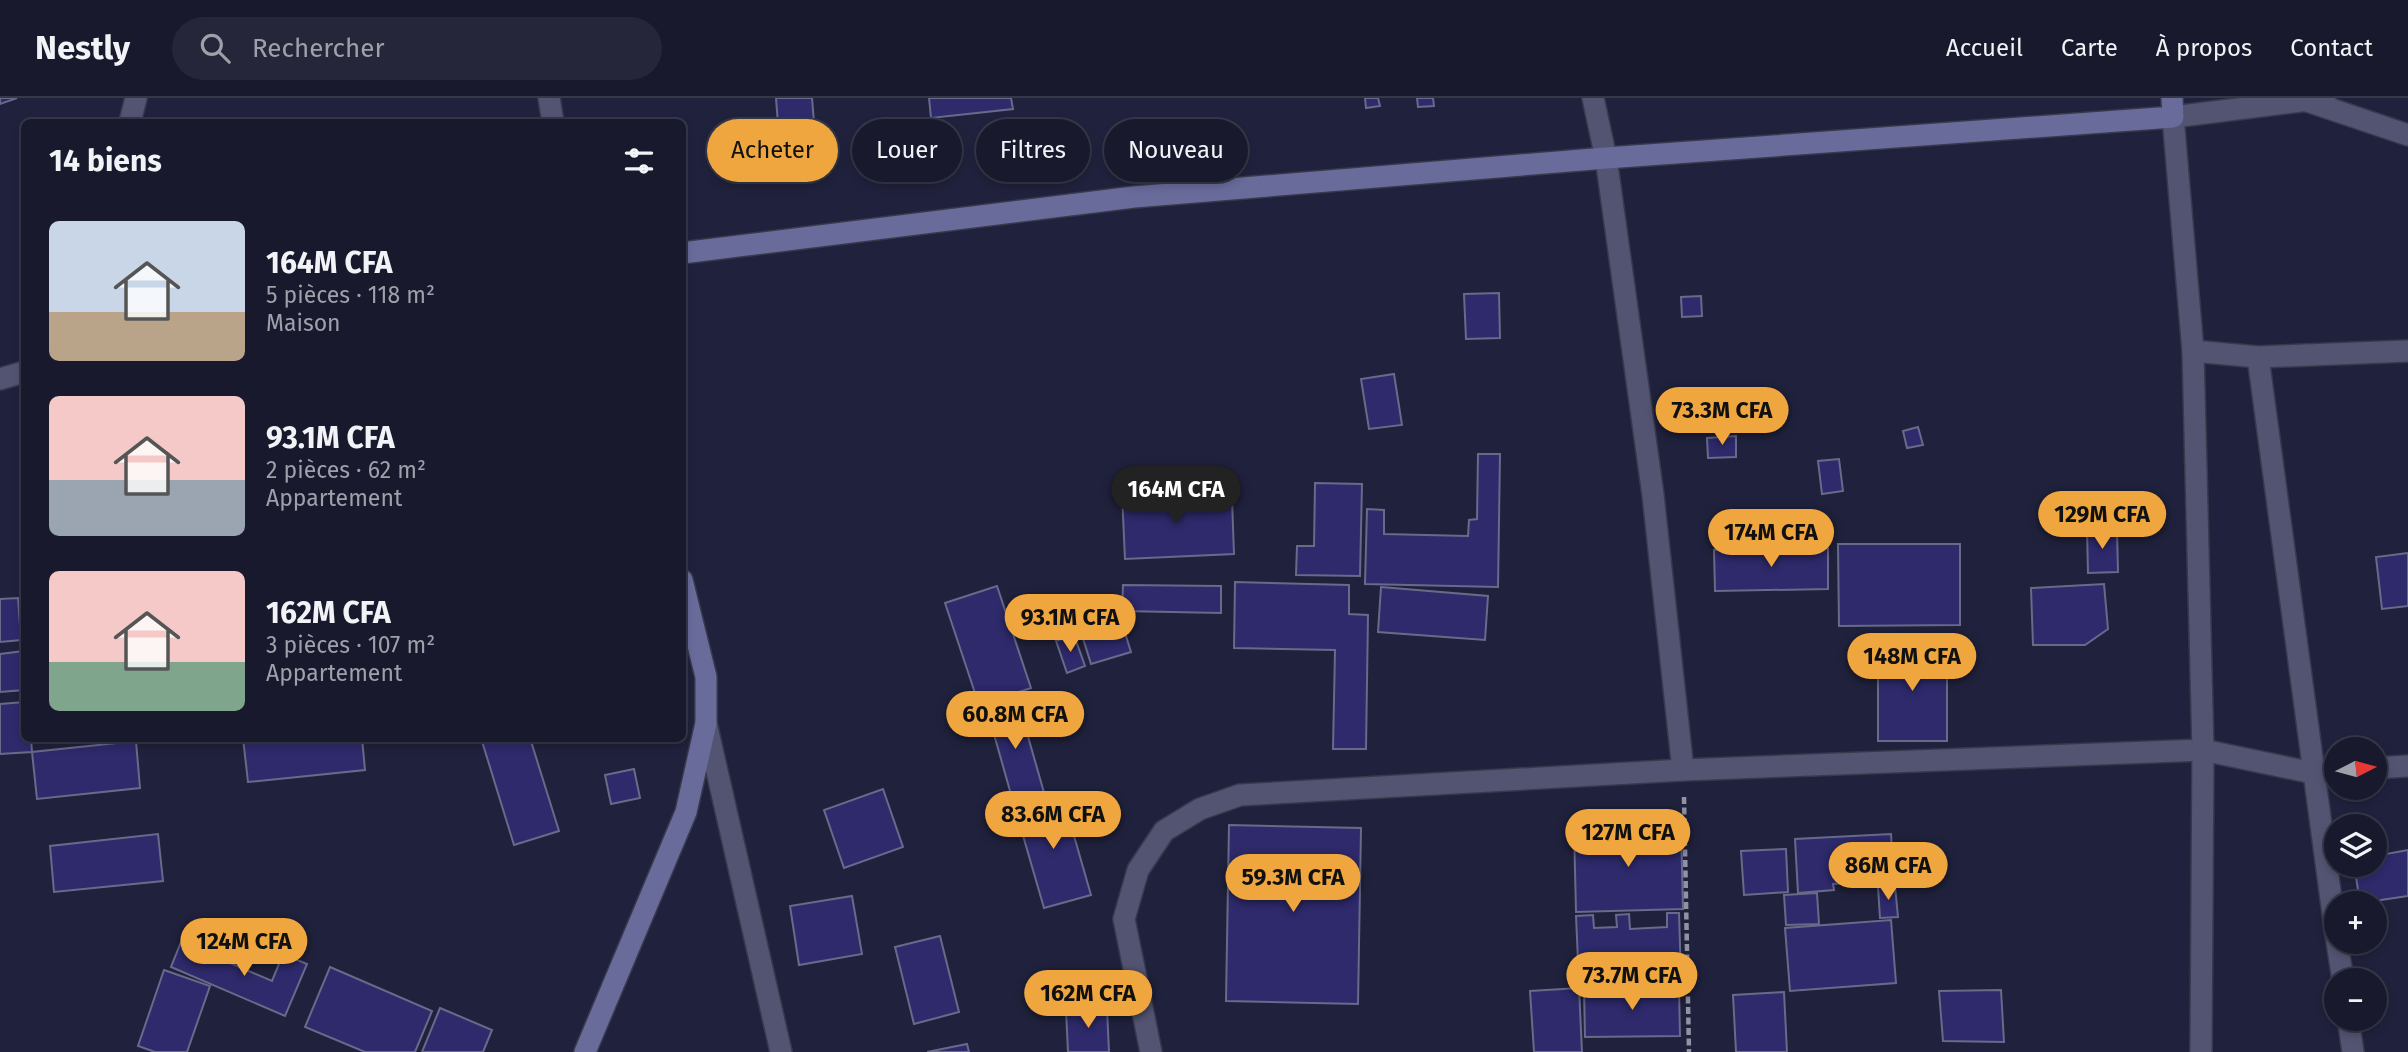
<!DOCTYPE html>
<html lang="fr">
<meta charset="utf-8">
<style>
:root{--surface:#18192d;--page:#252639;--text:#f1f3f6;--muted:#9fa0aa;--line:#363849;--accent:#f0a63f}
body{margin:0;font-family:"Fira Sans",sans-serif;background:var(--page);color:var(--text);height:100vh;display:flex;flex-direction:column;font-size:26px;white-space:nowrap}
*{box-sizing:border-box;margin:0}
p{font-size:23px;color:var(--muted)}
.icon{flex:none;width:38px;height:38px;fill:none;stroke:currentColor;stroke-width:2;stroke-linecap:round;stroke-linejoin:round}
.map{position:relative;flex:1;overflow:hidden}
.details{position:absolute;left:21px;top:21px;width:665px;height:623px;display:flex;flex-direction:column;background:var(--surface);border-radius:10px;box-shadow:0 4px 10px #0003,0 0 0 2px var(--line)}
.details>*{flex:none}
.guide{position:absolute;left:707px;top:21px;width:665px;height:63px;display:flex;gap:14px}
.needle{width:46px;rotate:84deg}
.fabs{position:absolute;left:2324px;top:639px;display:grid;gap:14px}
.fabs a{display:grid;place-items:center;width:63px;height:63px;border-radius:50%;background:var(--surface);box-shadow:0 4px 10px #0003,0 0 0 2px var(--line);font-size:35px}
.price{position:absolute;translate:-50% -60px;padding:0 16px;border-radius:24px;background:var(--accent);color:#111;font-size:23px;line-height:46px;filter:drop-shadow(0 2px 4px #0008)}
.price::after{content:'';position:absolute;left:50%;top:42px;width:21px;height:16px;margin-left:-10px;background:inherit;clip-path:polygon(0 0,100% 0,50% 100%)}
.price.active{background:#222;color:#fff}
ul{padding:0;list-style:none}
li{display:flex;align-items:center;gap:21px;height:175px;padding:0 28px}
li span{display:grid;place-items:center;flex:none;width:196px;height:140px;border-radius:10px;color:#555}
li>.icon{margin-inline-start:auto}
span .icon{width:84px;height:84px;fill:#fffc;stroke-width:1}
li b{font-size:30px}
h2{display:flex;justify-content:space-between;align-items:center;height:84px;padding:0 28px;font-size:30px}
.tag{padding:0 24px;border-radius:32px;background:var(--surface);box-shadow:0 4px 10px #0003,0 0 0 2px var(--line);font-size:24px;line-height:63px}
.tag.active{background:var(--accent);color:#111}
header{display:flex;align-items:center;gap:42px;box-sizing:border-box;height:98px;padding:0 35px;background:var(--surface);border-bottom:2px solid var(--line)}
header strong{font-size:33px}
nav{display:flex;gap:38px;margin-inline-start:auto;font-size:24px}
.search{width:490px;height:63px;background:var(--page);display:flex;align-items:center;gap:18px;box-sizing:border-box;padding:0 24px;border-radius:38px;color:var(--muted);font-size:26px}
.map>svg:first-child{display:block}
</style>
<header>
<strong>Nestly</strong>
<div class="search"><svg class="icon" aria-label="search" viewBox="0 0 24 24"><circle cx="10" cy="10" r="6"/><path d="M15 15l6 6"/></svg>Rechercher</div>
<nav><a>Accueil</a><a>Carte</a><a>À propos</a><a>Contact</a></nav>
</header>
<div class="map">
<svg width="2408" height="954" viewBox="0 0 2408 954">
<rect width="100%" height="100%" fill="#20213c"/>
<g fill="#2e2a6c" stroke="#686a8a" stroke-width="2">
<path d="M 0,0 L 17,0 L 0,6 Z"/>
<path d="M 776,0 L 812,0 L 815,36 L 779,40 Z"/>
<path d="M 929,0 L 1011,0 L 1013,11 L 931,20 Z"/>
<path d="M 1365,0 L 1378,0 L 1380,8 L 1366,10 Z"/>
<path d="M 1417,0 L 1433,0 L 1434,8 L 1418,9 Z"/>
<path d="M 1499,195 L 1500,240 L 1466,241 L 1464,196 Z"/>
<path d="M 1701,198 L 1702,218 L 1682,219 L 1681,199 Z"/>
<path d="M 1394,276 L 1402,327 L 1369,331 L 1361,281 Z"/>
<path d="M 1918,329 L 1923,347 L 1907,350 L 1903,333 Z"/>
<path d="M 1736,338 L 1736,359 L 1708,360 L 1707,340 Z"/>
<path d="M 1478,356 L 1500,356 L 1498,489 L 1365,486 L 1367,411 L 1384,412 L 1384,436 L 1468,438 L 1469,422 L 1477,421 Z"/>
<path d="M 1839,361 L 1843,393 L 1822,396 L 1818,363 Z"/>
<path d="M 1315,385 L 1362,386 L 1360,478 L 1296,477 L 1297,448 L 1314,448 Z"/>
<path d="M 1191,393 L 1191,403 L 1232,401 L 1234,456 L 1125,461 L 1122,396 Z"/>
<path d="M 2117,431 L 2118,474 L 2088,475 L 2087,432 Z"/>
<path d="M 1838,446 L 1960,446 L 1960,527 L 1839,528 Z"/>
<path d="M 1828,450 L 1828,491 L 1715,493 L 1714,452 Z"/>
<path d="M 2408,455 L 2408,508 L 2382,511 L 2376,459 Z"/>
<path d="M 1235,484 L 1349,487 L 1349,516 L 1368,517 L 1366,651 L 1333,651 L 1335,552 L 1234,550 Z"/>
<path d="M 2104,486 L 2108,531 L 2085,547 L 2033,547 L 2031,490 Z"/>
<path d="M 1123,487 L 1221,488 L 1221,515 L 1122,513 Z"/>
<path d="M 997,488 L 1031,590 L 979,607 L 945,505 Z"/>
<path d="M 1381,489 L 1488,498 L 1485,542 L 1378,534 Z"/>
<path d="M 18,500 L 21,542 L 0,544 L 0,501 Z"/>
<path d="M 1116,506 L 1131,554 L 1091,566 L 1076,518 Z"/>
<path d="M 1074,537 L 1085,568 L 1067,575 L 1056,543 Z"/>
<path d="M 1878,546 L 1947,547 L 1947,643 L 1878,643 Z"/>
<path d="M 24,553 L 24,592 L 0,594 L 0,556 Z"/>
<path d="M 1017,600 L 1045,698 L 1014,707 L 986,608 Z"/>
<path d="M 24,604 L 24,640 L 31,640 L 32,654 L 0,656 L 0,606 Z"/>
<path d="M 243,640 L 362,640 L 365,672 L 248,684 Z"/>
<path d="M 481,640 L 530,640 L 559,733 L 514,747 Z"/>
<path d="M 136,643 L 140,690 L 37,701 L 32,654 Z"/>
<path d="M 634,671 L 640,700 L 611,706 L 605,677 Z"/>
<path d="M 883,691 L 903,749 L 844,770 L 824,712 Z"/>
<path d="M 1062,696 L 1091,797 L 1044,810 L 1015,710 Z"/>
<path d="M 1229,727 L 1361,730 L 1358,906 L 1226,903 Z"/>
<path d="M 1681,728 L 1683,811 L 1576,814 L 1574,730 Z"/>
<path d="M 158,736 L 163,783 L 54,794 L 50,748 Z"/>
<path d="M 1891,736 L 1894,782 L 1833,786 L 1834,792 L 1798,795 L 1795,741 Z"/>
<path d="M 1786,751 L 1788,794 L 1744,797 L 1741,753 Z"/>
<path d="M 2408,752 L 2408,798 L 2360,805 L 2354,766 L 2375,766 L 2375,758 Z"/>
<path d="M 1895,788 L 1898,819 L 1880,820 L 1878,789 Z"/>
<path d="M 1817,795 L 1819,826 L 1786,827 L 1784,797 Z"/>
<path d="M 852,798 L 862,856 L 799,867 L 790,808 Z"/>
<path d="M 1667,815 L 1679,815 L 1681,879 L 1579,885 L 1576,818 L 1593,817 L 1594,830 L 1617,829 L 1616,817 L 1629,816 L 1630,831 L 1667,829 Z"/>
<path d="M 1891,822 L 1896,885 L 1790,893 L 1785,830 Z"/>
<path d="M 940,838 L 959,914 L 914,926 L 895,849 Z"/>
<path d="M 181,844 L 272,883 L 283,856 L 307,866 L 285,918 L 171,869 Z"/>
<path d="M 330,869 L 432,913 L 415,954 L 365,954 L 305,929 Z"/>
<path d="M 164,872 L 210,888 L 187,954 L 155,954 L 138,948 Z"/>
<path d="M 1679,889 L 1680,938 L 1585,939 L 1584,890 Z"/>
<path d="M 1579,890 L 1582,954 L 1534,954 L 1530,893 Z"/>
<path d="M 2001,892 L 2004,944 L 1943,943 L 1939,893 Z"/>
<path d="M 1784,894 L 1787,954 L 1736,954 L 1733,897 Z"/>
<path d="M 440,910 L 492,932 L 483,954 L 422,954 Z"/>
<path d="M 1107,910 L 1109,954 L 1068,954 L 1066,912 Z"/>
<path d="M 967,946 L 969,954 L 927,954 Z"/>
</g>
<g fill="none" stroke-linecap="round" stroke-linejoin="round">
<defs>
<g id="street">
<path d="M 549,0 L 553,24"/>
<path d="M 1593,0 L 1606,60 L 1653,397 L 1683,672"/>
<path d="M 2307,3 L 2408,37"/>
<path d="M 130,24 L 136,0"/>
<path d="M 2193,253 L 2258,259 L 2408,253"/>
<path d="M 2258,259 L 2336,838"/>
<path d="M 0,281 L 24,274"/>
<path d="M 706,625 L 781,954"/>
<path d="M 2375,670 L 2408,668"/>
<path d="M 2337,844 L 2343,882"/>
<path d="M 2348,920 L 2353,954"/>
<path d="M 1151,954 L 1124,821 L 1138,772 L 1164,733 L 1200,711 L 1240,697 L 1683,672 L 2203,652 L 2313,675 L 2336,673"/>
<path d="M 2201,954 L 2203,652 L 2193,253 L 2173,19 L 2325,0"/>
</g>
<g id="secondary">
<path d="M 682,155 L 1134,99 L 1606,60 L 2173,19 L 2172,0"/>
<path d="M 585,954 L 686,714 L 706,625 L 706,579 L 682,482"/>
</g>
</defs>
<use href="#street" stroke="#39394e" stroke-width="24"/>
<use href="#secondary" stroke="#39394e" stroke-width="24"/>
<path stroke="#9193a5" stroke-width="4.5" stroke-dasharray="7 3.5" stroke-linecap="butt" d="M 1684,699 L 1689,954"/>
<use href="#street" stroke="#525472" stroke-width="21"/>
<use href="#secondary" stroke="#696c9b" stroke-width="21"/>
</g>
</svg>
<div class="fabs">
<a><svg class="needle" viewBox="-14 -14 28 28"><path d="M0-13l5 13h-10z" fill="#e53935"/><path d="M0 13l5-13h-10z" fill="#9fa0aa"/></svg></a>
<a><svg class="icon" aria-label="layers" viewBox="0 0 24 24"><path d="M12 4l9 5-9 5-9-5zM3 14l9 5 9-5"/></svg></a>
<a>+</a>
<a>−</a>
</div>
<b class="price" style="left:1722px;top:349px">73.3M CFA</b>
<b class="price active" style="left:1176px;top:428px">164M CFA</b>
<b class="price" style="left:2102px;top:453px">129M CFA</b>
<b class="price" style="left:1771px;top:471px">174M CFA</b>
<b class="price" style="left:1070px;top:556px">93.1M CFA</b>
<b class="price" style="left:1912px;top:595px">148M CFA</b>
<b class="price" style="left:1015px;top:653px">60.8M CFA</b>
<b class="price" style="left:1053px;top:753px">83.6M CFA</b>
<b class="price" style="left:1628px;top:771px">127M CFA</b>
<b class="price" style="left:1888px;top:804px">86M CFA</b>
<b class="price" style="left:1293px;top:816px">59.3M CFA</b>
<b class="price" style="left:244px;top:880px">124M CFA</b>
<b class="price" style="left:1632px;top:914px">73.7M CFA</b>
<b class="price" style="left:1088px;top:932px">162M CFA</b>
<div class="guide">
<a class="tag active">Acheter</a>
<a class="tag">Louer</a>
<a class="tag">Filtres</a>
<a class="tag">Nouveau</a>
</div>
<section class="details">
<h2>14 biens<svg class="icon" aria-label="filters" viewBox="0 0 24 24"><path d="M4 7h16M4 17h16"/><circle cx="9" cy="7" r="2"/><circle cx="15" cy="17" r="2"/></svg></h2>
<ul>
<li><span style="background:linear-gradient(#c9d6e8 65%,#b9a48a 0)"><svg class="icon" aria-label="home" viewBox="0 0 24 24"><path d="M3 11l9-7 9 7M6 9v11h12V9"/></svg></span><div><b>164M CFA</b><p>5 pièces · 118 m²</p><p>Maison</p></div></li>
<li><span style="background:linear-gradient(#f6c9c9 60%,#9aa5b1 0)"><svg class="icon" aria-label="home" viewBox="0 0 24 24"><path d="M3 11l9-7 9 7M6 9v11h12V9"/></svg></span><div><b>93.1M CFA</b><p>2 pièces · 62 m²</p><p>Appartement</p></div></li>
<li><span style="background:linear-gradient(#f6c9c9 65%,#7fa58c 0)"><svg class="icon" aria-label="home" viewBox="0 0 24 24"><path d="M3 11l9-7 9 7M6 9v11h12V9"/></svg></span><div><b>162M CFA</b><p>3 pièces · 107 m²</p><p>Appartement</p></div></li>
</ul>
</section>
</div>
